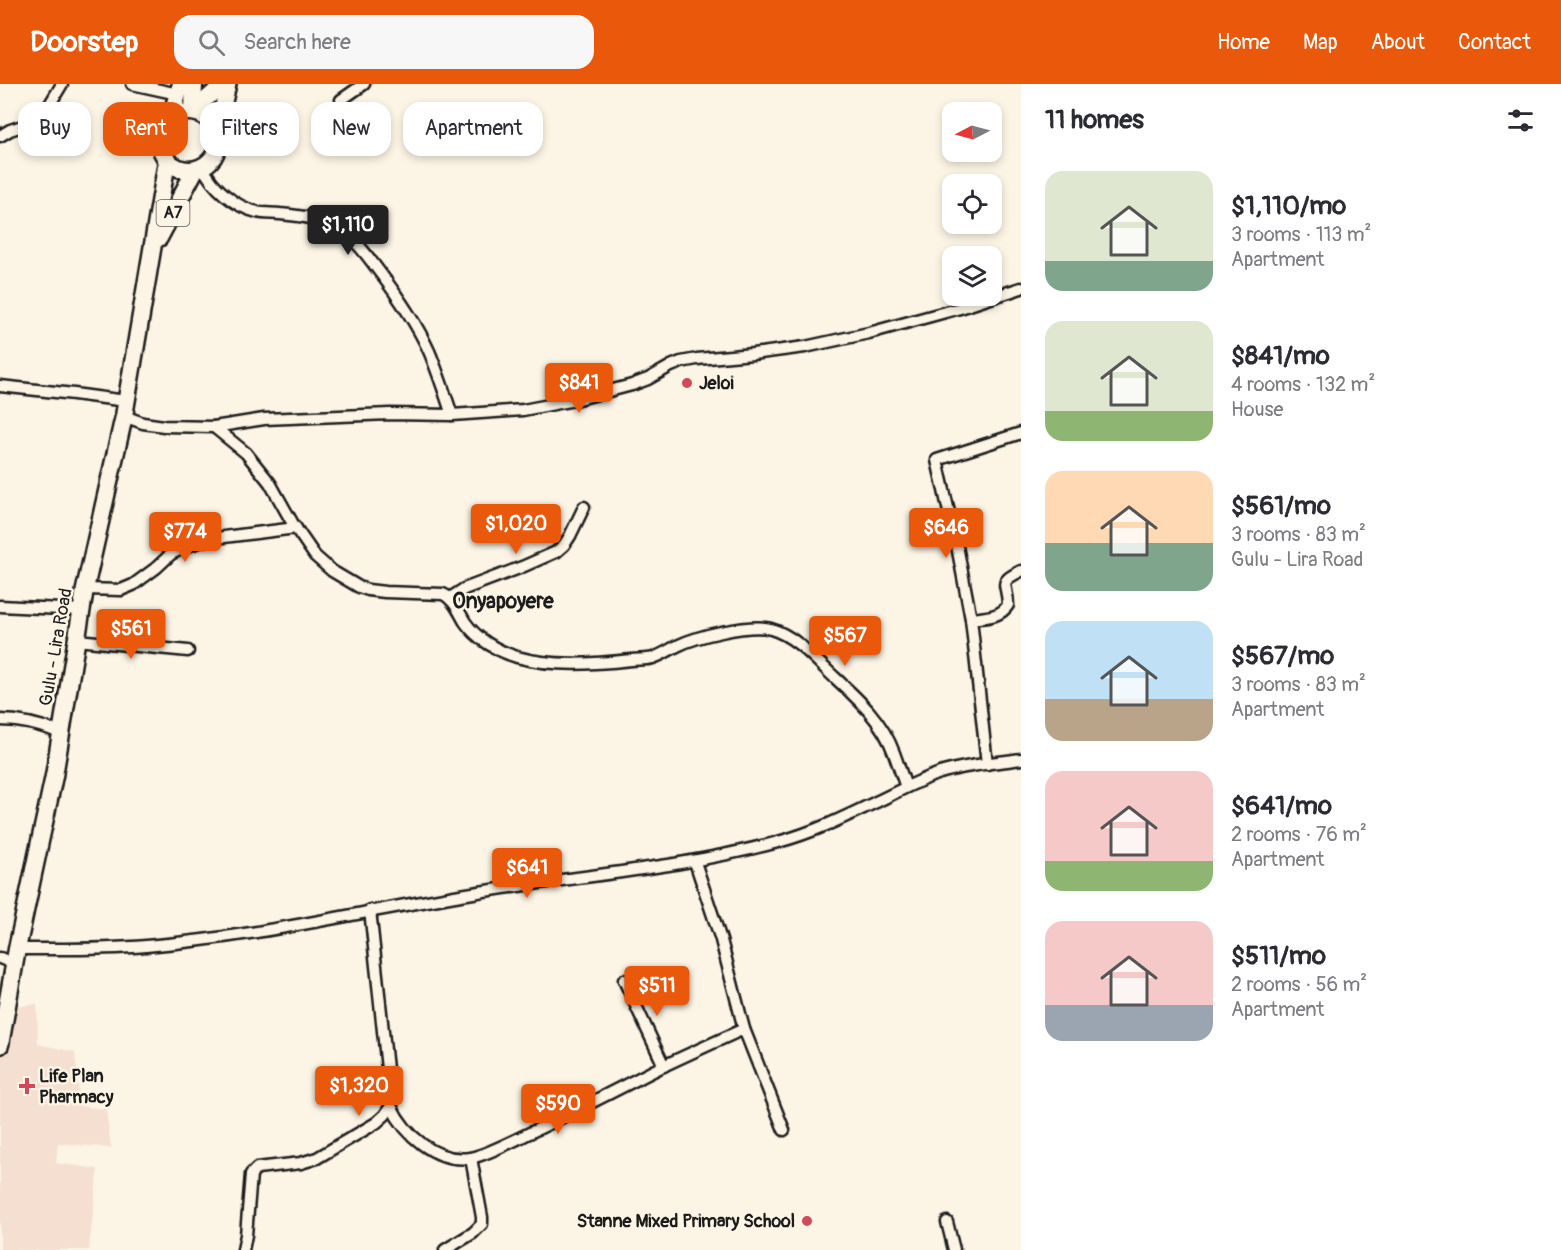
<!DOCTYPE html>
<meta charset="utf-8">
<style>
:root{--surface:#fff;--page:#f7f7f7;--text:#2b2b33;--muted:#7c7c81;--accent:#ea580c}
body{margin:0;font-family:Pangolin,sans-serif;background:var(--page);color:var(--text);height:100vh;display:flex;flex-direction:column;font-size:22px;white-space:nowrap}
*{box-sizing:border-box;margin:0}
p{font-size:20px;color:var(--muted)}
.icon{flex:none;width:33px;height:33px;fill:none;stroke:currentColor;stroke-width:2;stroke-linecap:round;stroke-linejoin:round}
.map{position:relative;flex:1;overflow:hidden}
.side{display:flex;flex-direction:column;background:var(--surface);width:540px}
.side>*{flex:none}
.banner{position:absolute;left:18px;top:18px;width:570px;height:54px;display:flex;gap:12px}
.needle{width:39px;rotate:264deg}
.tools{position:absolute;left:942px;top:18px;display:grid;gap:12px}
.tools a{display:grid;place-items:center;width:60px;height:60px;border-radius:12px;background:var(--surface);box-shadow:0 3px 9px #0003;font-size:30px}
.price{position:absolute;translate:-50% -51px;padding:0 14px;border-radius:6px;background:var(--accent);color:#fff;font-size:20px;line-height:39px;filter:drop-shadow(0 2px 3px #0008)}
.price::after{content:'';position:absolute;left:50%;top:36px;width:18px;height:14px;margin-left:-9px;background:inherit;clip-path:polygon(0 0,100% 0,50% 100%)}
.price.current{background:#222;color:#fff}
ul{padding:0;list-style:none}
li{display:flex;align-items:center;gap:18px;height:150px;padding:0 24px}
li span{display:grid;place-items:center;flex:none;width:168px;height:120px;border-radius:18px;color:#555}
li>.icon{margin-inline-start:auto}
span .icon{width:72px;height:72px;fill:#fffc;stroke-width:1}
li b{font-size:26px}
h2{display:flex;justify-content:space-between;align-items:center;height:72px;padding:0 24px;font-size:26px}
.tag{padding:0 21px;border-radius:18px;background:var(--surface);box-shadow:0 3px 9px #0003;font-size:21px;line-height:54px}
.tag.current{background:var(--accent);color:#fff}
header{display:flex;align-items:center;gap:36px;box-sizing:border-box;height:84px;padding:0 30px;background:var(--accent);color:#fff}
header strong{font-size:28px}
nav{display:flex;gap:33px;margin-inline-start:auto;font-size:21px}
.search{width:420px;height:54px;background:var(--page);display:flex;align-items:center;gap:15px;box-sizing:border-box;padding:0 21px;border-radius:18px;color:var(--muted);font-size:22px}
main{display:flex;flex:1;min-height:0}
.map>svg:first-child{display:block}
</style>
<header>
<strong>Doorstep</strong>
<div class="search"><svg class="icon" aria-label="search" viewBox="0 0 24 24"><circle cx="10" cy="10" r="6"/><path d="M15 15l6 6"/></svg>Search here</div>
<nav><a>Home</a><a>Map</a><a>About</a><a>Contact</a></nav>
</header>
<main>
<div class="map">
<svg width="1021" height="1166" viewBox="0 0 1021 1166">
<rect width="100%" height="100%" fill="#fcf5e5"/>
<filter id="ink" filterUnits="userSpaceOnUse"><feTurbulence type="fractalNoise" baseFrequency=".0167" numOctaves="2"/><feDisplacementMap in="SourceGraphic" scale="12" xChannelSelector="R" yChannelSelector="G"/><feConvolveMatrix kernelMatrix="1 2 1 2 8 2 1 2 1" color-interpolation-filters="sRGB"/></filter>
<g filter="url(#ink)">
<path fill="#f5dfd0" d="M 37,920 L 38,960 L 75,968 L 80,1022 L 106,1025 L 111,1064 L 58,1059 L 56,1079 L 98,1085 L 89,1166 L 0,1166 L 0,925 Z"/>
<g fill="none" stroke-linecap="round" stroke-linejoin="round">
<defs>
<g id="street">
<path d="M 132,0 L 178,10"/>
<path d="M 341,16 L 364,0"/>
<path d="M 0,52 L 10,46 L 37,37 L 47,25 L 62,0"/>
<path d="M 203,83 C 212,103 235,123 257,128 C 264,130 273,129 280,130 C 305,132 323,135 344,149 C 358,158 368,173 378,186 C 397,211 416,238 429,267 C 438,288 445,310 452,331"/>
<path d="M 0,302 L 74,310 L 126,317"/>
<path d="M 124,332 L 143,339 L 164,342 L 214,343 L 264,335 L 390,330 L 452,331 L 523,326 L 575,316 L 632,301 L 648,295 L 671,282 L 681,278 L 697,275 L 753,270 L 805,263 L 869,249 L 960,224 L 1021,204"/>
<path d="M 214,343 L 246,369 L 270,399 L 293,440 L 315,472 L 332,487 L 359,503 L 368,506 L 385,508 L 443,510 C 454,515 459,528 465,538 C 477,555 497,567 517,573 C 552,583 595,580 631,576 C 638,575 646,576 653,574 C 662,571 669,566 677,562 C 697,552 750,539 771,545 C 795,552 814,574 832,591 C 857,614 882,636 894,669 C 898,680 902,692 906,703"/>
<path d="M 85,505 L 121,506 L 133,501 L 156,484 L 171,470 L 188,462 L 208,455 L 296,444"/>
<path d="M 450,514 L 464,505 L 522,483 L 556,468 L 564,461 L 570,452 L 584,423"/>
<path d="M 0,522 L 81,526"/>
<path d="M 971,535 C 984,533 1000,534 1008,521 C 1008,499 996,499 1021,487"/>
<path d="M 77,556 L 188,567"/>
<path d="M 0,636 C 21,636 41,641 61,649"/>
<path d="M 987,680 L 971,535 L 958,467 L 937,376 L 1021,349"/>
<path d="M 695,778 L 721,856 L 744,945 L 784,1046"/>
<path d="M 17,865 C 60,865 103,866 146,862 C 256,853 364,827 473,809 C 575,792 679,785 778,758 C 812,749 843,734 874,719 C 895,709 917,697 940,689 C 966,681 994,679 1021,675"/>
<path d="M 0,874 L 15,880"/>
<path d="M 624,896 L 664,982"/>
<path d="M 391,1022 C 405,1051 436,1079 470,1074 C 488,1071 520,1053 538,1045 C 579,1025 620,1004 661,983 C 689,970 717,957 744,945"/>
<path d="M 947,1138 L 954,1166"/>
<path d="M 243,1166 L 246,1151 L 251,1090 L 257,1084 L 301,1079 L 317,1074 L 376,1039 L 385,1031 L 391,1022 L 370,826"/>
<path d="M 445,1166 L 473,1149 L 482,1140 L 482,1133 L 471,1074"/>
</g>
<g id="secondary">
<path d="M 196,28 L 203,18 L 223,0"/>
<path d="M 217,49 L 228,0"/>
</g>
<g id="primary">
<path d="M 193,27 L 194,0"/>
<circle cx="189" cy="57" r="29"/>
<path d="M 171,32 L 181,0"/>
<path d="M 159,154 L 195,86"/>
<path d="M 0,961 L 17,865 L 54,692 L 85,505 L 124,332 L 167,77"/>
</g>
</defs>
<use href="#street" stroke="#1c1c1c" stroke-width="15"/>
<use href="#secondary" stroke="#1c1c1c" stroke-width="20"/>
<use href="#primary" stroke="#1c1c1c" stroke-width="21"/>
<use href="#street" stroke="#fcf5e5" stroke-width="10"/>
<use href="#secondary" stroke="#fcf5e5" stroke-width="15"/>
<use href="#primary" stroke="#fcf5e5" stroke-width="16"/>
</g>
</g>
<g fill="#d1495b" stroke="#fcf5e5" stroke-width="2">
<circle cx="687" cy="299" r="6"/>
<path d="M24 993h6v6h6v6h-6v6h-6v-6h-6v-6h6z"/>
<circle cx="807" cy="1137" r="6"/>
</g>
<g text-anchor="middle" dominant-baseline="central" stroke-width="5" stroke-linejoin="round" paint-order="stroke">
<rect fill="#fcf5e5" stroke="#5f5d58" stroke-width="1.5" x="156.5" y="116" width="33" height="26" rx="4.5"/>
<g font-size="16" font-weight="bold" fill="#1c1c1c">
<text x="173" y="129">A7</text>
</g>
<g font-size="18" font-weight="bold" fill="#1c1c1c" stroke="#fcf5e5" text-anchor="start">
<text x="699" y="299">Jeloi</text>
<text x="39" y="992">Life Plan<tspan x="39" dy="21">Pharmacy</tspan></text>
<text x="795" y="1137" text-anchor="end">Stanne Mixed Primary School</text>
</g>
<g font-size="18" fill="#1c1c1c" stroke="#fcf5e5">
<text transform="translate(56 563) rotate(-80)">Gulu - Lira Road</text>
</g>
<g font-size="21" font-weight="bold" fill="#1c1c1c" stroke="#fcf5e5">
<text x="503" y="517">Onyapoyere</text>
</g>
</g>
</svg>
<div class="tools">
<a><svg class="needle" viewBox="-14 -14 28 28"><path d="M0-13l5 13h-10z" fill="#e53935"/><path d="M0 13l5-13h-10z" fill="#7c7c81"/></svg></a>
<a><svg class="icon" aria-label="locate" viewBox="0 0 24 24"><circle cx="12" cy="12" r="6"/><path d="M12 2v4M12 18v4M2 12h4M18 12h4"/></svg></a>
<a><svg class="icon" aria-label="layers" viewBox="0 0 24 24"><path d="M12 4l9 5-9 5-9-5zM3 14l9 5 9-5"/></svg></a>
</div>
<b class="price current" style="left:348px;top:172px">$1,110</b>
<b class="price" style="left:579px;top:330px">$841</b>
<b class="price" style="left:516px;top:471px">$1,020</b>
<b class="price" style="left:946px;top:475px">$646</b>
<b class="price" style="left:185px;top:479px">$774</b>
<b class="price" style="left:131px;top:576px">$561</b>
<b class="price" style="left:845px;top:583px">$567</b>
<b class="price" style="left:527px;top:815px">$641</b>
<b class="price" style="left:657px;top:933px">$511</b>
<b class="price" style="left:359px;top:1033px">$1,320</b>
<b class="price" style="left:558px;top:1051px">$590</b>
<div class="banner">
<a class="tag">Buy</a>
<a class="tag current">Rent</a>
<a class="tag">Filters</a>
<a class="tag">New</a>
<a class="tag">Apartment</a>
</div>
</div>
<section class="side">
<h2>11 homes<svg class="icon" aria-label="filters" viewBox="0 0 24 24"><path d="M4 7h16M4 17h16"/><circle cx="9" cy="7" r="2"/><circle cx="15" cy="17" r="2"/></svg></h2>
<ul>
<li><span style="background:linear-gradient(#dfe7d0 75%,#7fa58c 0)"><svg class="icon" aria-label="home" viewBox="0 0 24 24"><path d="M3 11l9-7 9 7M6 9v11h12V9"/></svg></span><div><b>$1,110/mo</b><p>3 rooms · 113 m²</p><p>Apartment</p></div></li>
<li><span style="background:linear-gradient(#dfe7d0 75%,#8fb573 0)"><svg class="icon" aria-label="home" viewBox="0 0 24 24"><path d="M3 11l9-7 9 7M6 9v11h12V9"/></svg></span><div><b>$841/mo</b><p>4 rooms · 132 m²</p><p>House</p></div></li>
<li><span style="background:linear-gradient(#ffd9b3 60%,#7fa58c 0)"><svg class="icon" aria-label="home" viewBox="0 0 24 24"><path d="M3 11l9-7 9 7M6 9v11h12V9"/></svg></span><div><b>$561/mo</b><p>3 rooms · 83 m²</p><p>Gulu - Lira Road</p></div></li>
<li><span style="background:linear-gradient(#bfe0f5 65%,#b9a48a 0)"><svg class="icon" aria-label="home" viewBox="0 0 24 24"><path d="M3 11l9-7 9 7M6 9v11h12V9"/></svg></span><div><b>$567/mo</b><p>3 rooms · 83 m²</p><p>Apartment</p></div></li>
<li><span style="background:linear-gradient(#f6c9c9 75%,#8fb573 0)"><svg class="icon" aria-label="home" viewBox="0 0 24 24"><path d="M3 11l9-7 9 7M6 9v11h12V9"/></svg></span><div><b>$641/mo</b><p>2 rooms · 76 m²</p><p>Apartment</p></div></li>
<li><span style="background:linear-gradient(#f6c9c9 70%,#9aa5b1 0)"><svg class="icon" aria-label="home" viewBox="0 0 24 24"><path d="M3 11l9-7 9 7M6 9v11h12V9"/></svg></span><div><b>$511/mo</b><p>2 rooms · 56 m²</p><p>Apartment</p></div></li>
</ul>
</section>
</main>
